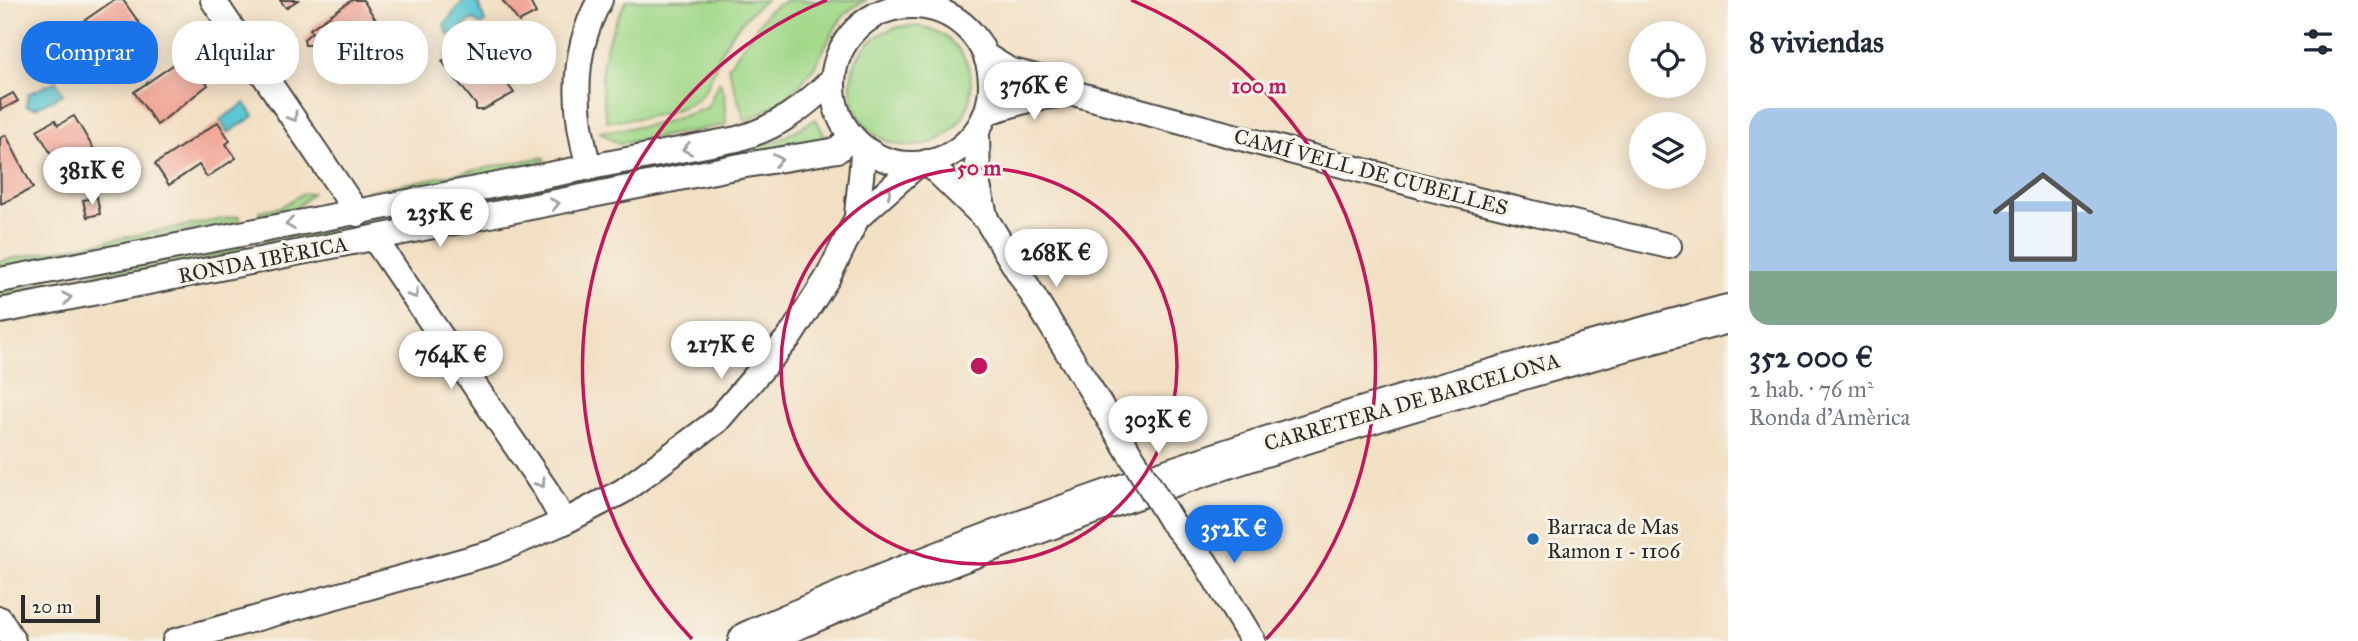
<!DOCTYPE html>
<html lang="es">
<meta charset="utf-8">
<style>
:root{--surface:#fff;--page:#f2f2f3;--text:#1f2937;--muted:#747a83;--line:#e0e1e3;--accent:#1a73e8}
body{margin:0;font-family:"IM FELL Great Primer",serif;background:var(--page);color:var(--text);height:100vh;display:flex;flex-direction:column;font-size:26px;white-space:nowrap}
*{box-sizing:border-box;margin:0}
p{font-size:23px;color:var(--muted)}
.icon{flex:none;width:38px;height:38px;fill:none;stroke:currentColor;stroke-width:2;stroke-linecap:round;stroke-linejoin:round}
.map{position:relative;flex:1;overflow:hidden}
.details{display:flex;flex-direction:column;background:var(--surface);width:630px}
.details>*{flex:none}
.hud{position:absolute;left:21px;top:21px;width:665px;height:63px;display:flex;gap:14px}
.controls{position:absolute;left:1629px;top:21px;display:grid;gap:14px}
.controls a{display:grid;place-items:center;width:77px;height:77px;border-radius:50%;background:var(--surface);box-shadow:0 4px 18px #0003;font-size:35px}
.scale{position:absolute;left:21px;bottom:18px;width:79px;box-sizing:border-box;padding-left:7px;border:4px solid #2b2b2b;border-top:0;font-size:19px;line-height:24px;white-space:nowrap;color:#2b2b2b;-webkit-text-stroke:5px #f7f3e8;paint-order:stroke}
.price{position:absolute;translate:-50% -60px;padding:0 16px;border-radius:24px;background:#fff;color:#222;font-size:23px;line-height:46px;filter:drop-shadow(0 2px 4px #0008)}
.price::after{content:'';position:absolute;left:50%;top:42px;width:21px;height:16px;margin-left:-10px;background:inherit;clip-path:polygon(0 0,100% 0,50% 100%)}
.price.active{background:var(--accent);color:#fff}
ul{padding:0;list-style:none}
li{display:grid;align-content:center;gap:14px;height:371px;padding:0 21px}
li+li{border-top:2px solid var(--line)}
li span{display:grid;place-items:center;height:217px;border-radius:21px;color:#555}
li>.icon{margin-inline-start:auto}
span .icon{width:126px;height:126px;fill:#fffc;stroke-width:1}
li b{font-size:30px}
h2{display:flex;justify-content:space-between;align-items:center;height:84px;padding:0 21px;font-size:30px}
.pill{padding:0 24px;border-radius:28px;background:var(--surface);box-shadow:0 4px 18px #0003;font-size:24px;line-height:63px}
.pill.active{background:var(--accent);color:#fff}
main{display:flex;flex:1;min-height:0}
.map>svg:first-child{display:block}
</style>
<main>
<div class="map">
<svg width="1728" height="641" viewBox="0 0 1728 641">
<rect width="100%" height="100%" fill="#f7f3e8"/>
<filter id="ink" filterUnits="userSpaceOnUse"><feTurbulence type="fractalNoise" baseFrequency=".0143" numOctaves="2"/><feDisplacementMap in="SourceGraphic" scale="14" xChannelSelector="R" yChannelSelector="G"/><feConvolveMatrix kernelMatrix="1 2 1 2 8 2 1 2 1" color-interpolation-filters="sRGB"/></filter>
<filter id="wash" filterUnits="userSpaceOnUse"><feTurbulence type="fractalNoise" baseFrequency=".00686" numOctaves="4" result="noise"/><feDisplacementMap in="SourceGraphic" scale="28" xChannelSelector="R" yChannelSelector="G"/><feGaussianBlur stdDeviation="1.57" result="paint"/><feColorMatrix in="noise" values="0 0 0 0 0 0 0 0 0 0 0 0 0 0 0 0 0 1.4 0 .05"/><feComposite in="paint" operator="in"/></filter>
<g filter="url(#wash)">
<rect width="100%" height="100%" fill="#f2e0c5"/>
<g fill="#a1d889" stroke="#66825a" stroke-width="2">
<path d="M 627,0 L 766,0 C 750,11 732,31 723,48 C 713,67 711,92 691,103 C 666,117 635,119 607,121 C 596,71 602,44 627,0 Z"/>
<path d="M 787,0 L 867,0 C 837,12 832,36 817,62 C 801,89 773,109 745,121 L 728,67 L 768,11 Z"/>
<circle cx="911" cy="86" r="60"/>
<path d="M 719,82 L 724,93 L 726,125 L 618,144 L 600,132 L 659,124 L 707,108 Z"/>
<path d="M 816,119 L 826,139 L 753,153 L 751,148 L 777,141 Z"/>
<path d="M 731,152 L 732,157 L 267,247 L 264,241 Z"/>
<path d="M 543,157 L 545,160 L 534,166 L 376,195 L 368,191 Z"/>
<path d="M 312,193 L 293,211 L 260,217 L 259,211 L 281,207 L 302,194 Z"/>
<path d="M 239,216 L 239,222 L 0,268 L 0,261 Z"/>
<path d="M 244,244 L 245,251 L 0,298 L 0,292 Z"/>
</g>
<g fill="#5bc7d4" stroke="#437980" stroke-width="2">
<path d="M 464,0 L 473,0 L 479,5 L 485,22 L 480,25 L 472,19 L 454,35 L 448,35 L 444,25 Z"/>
<path d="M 56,81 L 63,94 L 35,108 L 26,106 L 28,94 Z"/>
<path d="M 245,103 L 254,116 L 228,133 L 220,120 Z"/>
</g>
<g id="blocks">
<g fill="#f1a697">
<path d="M 114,0 L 123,0 L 147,34 L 82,79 L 56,40 Z"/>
<path d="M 280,0 L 298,0 L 286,8 Z"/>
<path d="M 352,0 L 363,0 L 384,32 L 327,71 L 310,45 L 305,45 L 304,39 L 312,32 L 310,29 Z"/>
<path d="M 502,0 L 529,0 L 536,13 L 519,22 Z"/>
<path d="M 456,46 L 467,61 L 474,56 L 482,66 L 497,56 L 511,76 L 505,81 L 514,93 L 483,110 L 476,110 L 476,105 L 442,61 L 447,58 L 445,54 Z"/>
<path d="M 190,58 L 208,85 L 157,125 L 134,92 L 176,63 L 178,66 Z"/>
<path d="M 13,93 L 18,101 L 1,110 L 0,100 Z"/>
<path d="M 74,116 L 108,173 L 84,182 L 82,179 L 70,186 L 37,130 L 55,120 L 58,125 Z"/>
<path d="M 218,122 L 230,141 L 226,144 L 236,158 L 207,177 L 199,165 L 169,185 L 155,164 Z"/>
<path d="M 6,135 L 33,188 L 1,204 L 0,138 Z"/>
<path d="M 97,197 L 100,214 L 87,217 L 83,200 Z"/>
</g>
</g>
</g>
<g filter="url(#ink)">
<use href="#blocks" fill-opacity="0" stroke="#494642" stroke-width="2"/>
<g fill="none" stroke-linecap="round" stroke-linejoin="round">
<defs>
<g id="street">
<path d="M 213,0 L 358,214"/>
<circle cx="912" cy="85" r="79"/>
<path d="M 986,56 L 1009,70 L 1058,83 L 1073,93"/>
<path d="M 987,112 L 1035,98 L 1073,93 L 1428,188 L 1669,246"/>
<path d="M 977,132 L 978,186 L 986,219"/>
<path d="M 927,162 L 986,219 L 1107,416"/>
<path d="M 589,167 C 573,111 571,52 600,0"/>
<path d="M 857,218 C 858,194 863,172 863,147"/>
<path d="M 374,238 L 546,490 L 564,522"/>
<path d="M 0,280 C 246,232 492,188 737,139 C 777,128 803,108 833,79"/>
<path d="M 0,311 L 740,166 L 838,150 L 851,136"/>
<path d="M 1171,521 L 1205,562 L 1253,641"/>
<path d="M 0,619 L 13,641"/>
<path d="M 175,641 L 494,552 L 564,522 L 623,491 L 717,421 L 791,335 L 828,277 L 857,218 L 918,164"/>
</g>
<path id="highway" d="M 748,641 C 1064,500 1394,402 1728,314"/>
</defs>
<use href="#street" stroke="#494642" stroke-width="28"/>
<use href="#highway" stroke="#494642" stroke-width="42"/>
<use href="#street" stroke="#fff" stroke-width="24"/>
<use href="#highway" stroke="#fff" stroke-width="38"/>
<defs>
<path id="street-bridge" d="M 1107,416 L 1171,521"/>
</defs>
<use href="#street-bridge" stroke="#494642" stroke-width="28" stroke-linecap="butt"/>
<use href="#street-bridge" stroke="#fff" stroke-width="24"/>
</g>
<defs><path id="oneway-chevron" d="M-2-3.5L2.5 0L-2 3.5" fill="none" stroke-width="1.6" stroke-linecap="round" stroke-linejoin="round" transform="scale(1.75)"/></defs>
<g stroke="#a0a0a0">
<use href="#oneway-chevron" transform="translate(293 117) rotate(56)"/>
<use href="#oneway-chevron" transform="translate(687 149) rotate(169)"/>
<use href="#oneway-chevron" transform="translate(778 160) rotate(-9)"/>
<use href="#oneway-chevron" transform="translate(887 191) rotate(-41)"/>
<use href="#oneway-chevron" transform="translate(555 204) rotate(-11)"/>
<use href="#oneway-chevron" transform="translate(290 224) rotate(172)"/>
<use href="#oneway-chevron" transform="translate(414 294) rotate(55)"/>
<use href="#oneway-chevron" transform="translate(67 298) rotate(-11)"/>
<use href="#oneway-chevron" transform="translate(541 483) rotate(55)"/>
</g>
</g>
<g fill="none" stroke="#c2185b" stroke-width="3.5">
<circle cx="979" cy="366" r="198"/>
<path d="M692 639A396 396 0 0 1 827 0M1131 0A396 396 0 0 1 1266 639"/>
</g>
<circle fill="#1f6fb2" stroke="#f7f3e8" stroke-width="2.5" cx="1533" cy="539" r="7"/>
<g text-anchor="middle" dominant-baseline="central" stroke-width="6" stroke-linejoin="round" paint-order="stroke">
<g font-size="21" fill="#2b2b2b" stroke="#f7f3e8">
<text transform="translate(1371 172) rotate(15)">CAMÍ VELL DE CUBELLES</text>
<text transform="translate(263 260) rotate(-11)">RONDA IBÈRICA</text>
<text transform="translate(1412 402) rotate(-16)">CARRETERA DE BARCELONA</text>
</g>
<g font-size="21" fill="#2b2b2b" stroke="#f7f3e8" text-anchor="start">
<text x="1547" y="527">Barraca de Mas<tspan x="1547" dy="24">Ramon 1 - 1106</tspan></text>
</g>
</g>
<circle cx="979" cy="366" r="10" fill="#c2185b" stroke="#f7f3e8" stroke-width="3.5"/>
<g font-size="21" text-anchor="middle" font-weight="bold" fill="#c2185b" stroke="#f7f3e8" stroke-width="6" stroke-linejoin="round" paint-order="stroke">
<text x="1259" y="93">100 m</text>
<text x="979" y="175">50 m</text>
</g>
</svg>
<div class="controls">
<a><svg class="icon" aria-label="locate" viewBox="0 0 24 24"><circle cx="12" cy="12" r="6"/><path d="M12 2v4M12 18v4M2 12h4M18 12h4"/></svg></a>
<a><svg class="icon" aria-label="layers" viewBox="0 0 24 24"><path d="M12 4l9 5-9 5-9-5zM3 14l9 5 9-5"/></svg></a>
</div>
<div class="scale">20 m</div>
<b class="price" style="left:1034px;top:122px">376K €</b>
<b class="price" style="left:92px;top:207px">381K €</b>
<b class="price" style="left:440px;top:249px">235K €</b>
<b class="price" style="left:1056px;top:289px">268K €</b>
<b class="price" style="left:721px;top:381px">217K €</b>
<b class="price" style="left:451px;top:391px">764K €</b>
<b class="price" style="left:1158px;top:456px">303K €</b>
<b class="price active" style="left:1234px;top:565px">352K €</b>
<div class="hud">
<a class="pill active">Comprar</a>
<a class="pill">Alquilar</a>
<a class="pill">Filtros</a>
<a class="pill">Nuevo</a>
</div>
</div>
<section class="details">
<h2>8 viviendas<svg class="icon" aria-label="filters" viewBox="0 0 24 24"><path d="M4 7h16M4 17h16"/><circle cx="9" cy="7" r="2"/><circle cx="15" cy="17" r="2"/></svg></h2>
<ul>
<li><span style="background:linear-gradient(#a9c7e8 75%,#7fa58c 0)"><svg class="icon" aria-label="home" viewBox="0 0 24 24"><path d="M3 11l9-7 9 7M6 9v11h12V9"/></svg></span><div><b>352 000 €</b><p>2 hab. · 76 m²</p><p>Ronda d'Amèrica</p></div></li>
</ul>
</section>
</main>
